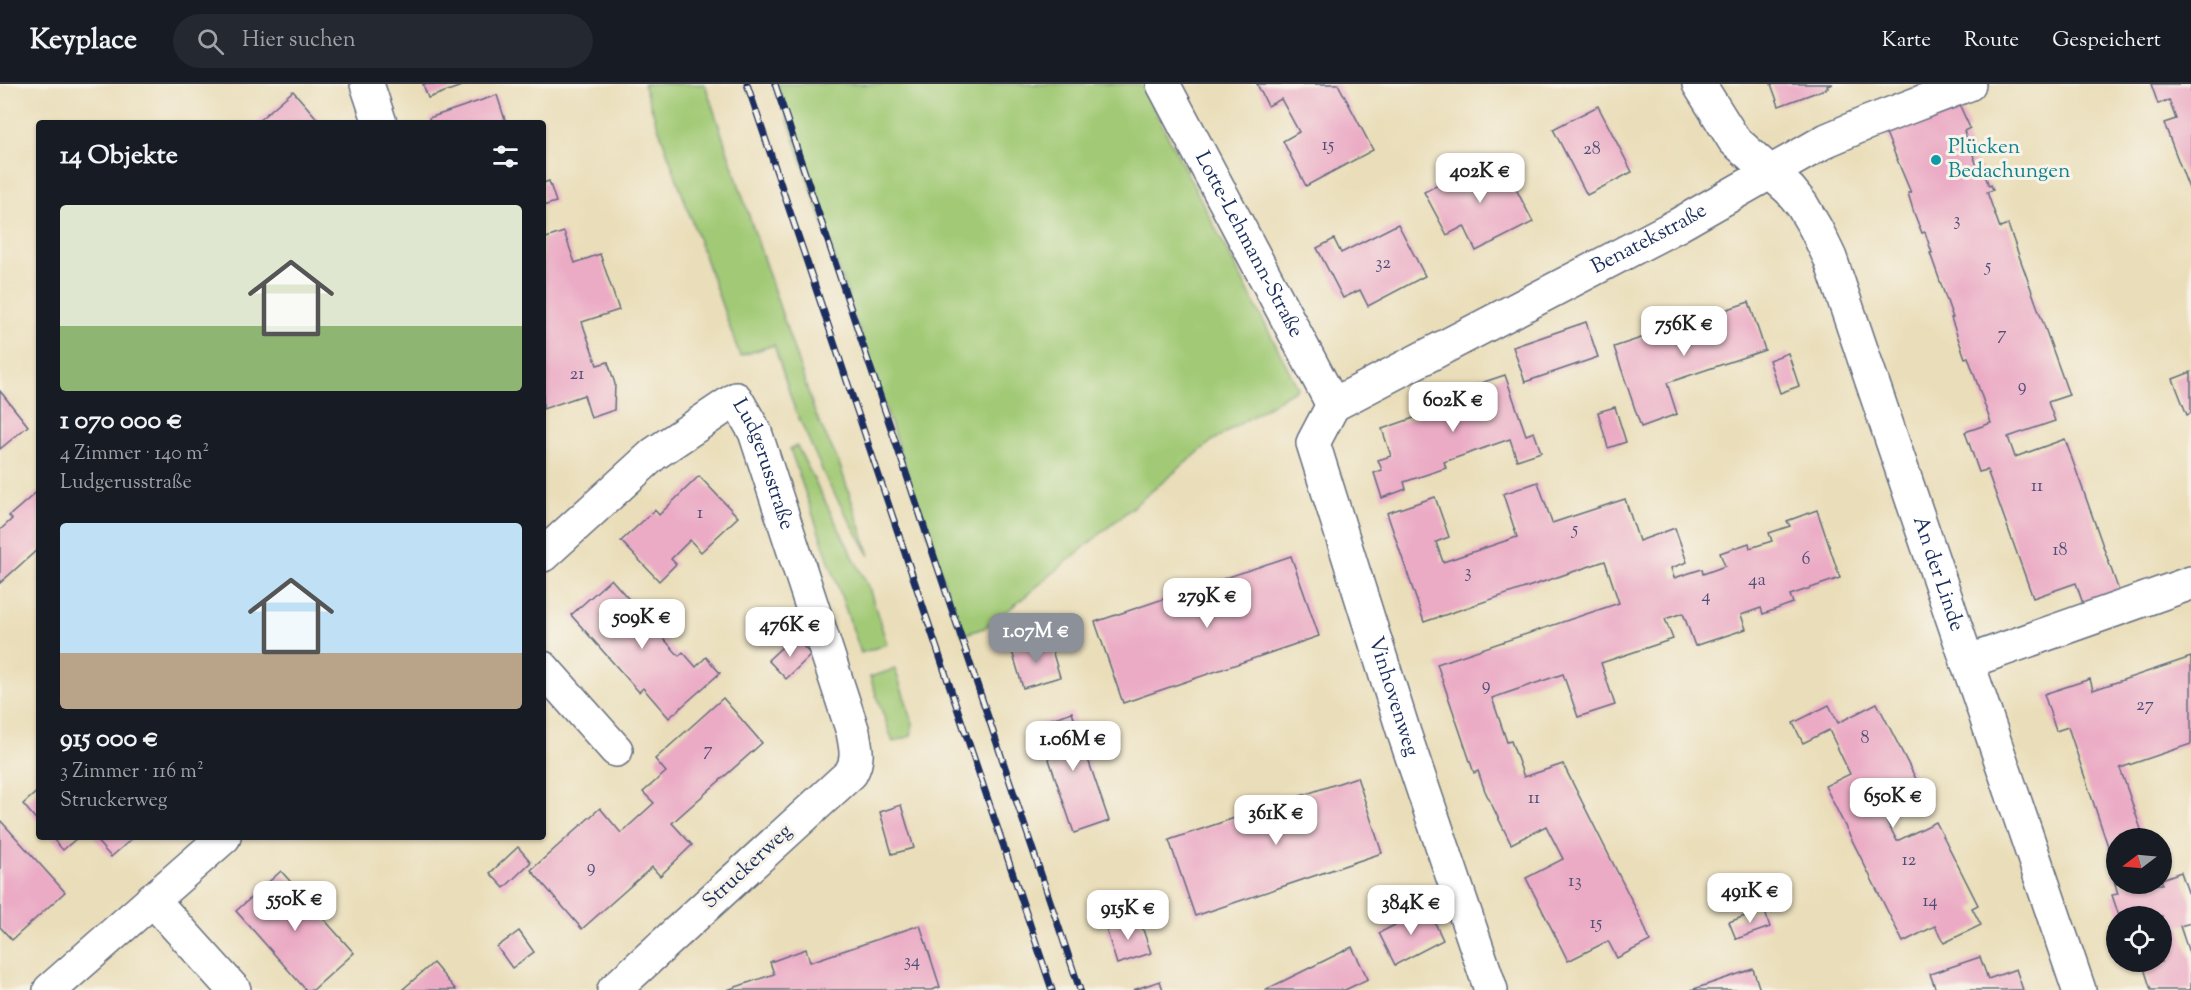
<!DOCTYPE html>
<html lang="de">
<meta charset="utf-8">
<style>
:root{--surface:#171b24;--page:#242831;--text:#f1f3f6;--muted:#9ea1a6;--line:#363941;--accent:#8c9099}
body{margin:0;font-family:"Sorts Mill Goudy",serif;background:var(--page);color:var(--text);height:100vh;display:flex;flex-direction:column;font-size:22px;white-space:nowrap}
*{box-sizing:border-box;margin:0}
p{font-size:20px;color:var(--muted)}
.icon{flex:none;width:33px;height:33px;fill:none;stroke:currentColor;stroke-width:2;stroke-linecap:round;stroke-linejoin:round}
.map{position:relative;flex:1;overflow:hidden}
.panel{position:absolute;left:36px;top:36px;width:510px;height:720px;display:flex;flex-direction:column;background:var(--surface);border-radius:6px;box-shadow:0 2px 4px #0004}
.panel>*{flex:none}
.needle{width:39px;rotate:254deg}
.controls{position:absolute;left:2106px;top:744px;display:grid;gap:12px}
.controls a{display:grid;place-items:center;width:66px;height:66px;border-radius:50%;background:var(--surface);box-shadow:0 2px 4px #0004;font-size:30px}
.price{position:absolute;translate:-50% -51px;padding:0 14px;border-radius:12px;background:#fff;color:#222;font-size:20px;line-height:39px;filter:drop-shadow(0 2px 3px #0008)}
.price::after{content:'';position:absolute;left:50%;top:36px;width:18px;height:14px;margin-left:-9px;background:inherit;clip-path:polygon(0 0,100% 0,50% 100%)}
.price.on{background:var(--accent);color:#fff}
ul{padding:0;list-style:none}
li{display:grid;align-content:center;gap:12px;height:318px;padding:0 24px}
li span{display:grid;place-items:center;height:186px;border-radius:6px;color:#555}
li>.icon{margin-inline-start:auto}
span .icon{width:108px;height:108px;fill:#fffc;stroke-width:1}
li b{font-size:26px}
h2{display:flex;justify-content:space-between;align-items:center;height:72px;padding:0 24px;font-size:26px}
header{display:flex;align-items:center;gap:36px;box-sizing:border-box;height:84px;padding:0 30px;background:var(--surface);border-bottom:2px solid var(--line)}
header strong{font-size:28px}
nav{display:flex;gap:33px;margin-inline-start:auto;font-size:21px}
.search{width:420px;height:54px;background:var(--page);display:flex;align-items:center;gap:15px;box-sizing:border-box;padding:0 21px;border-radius:33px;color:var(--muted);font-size:22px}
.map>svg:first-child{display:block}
</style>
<header>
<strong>Keyplace</strong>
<div class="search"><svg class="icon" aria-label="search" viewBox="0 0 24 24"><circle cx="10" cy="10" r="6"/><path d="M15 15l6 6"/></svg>Hier suchen</div>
<nav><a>Karte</a><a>Route</a><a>Gespeichert</a></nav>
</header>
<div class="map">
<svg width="2191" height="906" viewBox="0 0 2191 906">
<rect width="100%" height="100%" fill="#f7f3e8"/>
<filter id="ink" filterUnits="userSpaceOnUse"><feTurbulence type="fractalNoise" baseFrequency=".0167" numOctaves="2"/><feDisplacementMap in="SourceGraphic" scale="12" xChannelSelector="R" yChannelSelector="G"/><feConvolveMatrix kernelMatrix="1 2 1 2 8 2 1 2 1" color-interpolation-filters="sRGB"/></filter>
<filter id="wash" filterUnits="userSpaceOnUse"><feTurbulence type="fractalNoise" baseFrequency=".008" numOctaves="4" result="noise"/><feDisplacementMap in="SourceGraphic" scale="24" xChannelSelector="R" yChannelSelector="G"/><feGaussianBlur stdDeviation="1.35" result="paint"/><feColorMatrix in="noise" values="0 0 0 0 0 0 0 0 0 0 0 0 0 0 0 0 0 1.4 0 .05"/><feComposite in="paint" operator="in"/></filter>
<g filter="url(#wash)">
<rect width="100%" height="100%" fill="#eadeba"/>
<g fill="#a2ca76" stroke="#5e7c6a" stroke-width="1.5">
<path d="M 643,0 L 705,0 L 815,329 L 839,379 L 870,472 L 828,399 L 794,323 L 774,261 L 740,272 Z"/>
<path d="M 776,0 L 1141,0 L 1298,304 L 1212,357 L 1011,524 L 984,544 L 962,551 Z"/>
<path d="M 797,362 L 869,504 L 887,560 L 861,569 L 790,365 Z"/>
<path d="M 895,585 L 913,639 L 911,652 L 893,658 L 870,593 Z"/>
</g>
<g id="blocks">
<g fill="#ebabc5">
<path d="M 423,0 L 467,0 L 428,14 Z"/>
<path d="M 1257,0 L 1338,0 L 1373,66 L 1306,102 L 1283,57 L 1299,48 L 1281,15 L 1268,22 Z"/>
<path d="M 1771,0 L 1833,0 L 1827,2 L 1828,4 L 1779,22 Z"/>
<path d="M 2151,0 L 2191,0 L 2191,110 L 2164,39 L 2176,35 L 2169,16 L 2158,20 Z"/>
<path d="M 293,7 L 321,39 L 256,39 Z"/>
<path d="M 497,11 L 506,39 L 430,39 L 429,34 Z"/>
<path d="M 1598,22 L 1632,88 L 1587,111 L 1553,45 Z"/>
<path d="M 1960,22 L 1970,44 L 1964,47 L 1978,84 L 1982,83 L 1989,102 L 1991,101 L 1993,106 L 1987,108 L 2000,144 L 2008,141 L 2069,311 L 2048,318 L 2055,337 L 2008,353 L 2015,373 L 2065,355 L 2119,507 L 2083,520 L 2076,499 L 2033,514 L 1987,386 L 1979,388 L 1965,348 L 1991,339 L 1968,273 L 1965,274 L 1951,234 L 1953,234 L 1930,169 L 1932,169 L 1925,148 L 1922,149 L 1914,129 L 1908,109 L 1911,109 L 1886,49 Z"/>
<path d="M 1498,70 L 1533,138 L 1476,167 L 1464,142 L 1447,151 L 1424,108 Z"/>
<path d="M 549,97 L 556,118 L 543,122 L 543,99 Z"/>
<path d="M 1398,140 L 1425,192 L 1368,222 L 1360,206 L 1343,214 L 1317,164 L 1334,155 L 1341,169 Z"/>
<path d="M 564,148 L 575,179 L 600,170 L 619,226 L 582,238 L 597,281 L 608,278 L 615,300 L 614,326 L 591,334 L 584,311 L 543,325 L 543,155 Z"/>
<path d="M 1749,218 L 1765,266 L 1667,299 L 1677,330 L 1641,343 L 1614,263 Z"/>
<path d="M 1586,238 L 1598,273 L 1525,298 L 1513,263 Z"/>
<path d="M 1788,269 L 1799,302 L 1780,309 L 1769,276 Z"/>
<path d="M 2191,288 L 2191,329 L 2187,331 L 2173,295 Z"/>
<path d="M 1505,291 L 1526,351 L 1534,348 L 1541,368 L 1517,376 L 1510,355 L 1444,378 L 1446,384 L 1404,398 L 1406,405 L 1382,414 L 1374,389 L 1382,386 L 1378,376 L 1391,372 L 1382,345 L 1428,329 L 1424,318 Z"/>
<path d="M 0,307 L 28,342 L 0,365 Z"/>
<path d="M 1615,323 L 1626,358 L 1608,364 L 1598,328 Z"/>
<path d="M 699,392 L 738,433 L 701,468 L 690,456 L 671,475 L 676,480 L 659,497 L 621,457 L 655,426 L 659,431 Z"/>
<path d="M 1538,398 L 1552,439 L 1625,415 L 1639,457 L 1675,444 L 1687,478 L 1671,484 L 1674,494 L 1702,485 L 1703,490 L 1725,482 L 1720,469 L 1749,459 L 1750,464 L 1772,457 L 1769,449 L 1790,442 L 1787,437 L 1817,426 L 1840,494 L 1790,511 L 1793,519 L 1763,530 L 1761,524 L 1741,531 L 1746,545 L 1695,562 L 1683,529 L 1665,535 L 1673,555 L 1601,579 L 1615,621 L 1578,633 L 1563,590 L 1492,614 L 1507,658 L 1511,657 L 1524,693 L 1563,680 L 1643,839 L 1650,857 L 1617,874 L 1608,857 L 1568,877 L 1526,794 L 1563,775 L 1546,742 L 1511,760 L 1485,707 L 1478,687 L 1474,689 L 1437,580 L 1619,519 L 1605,477 L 1424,538 L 1387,429 L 1435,413 L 1449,453 L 1436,458 L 1443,478 L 1517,453 L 1503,410 Z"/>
<path d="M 39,406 L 39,466 L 38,465 L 0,499 L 0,446 L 12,435 L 9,432 Z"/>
<path d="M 1291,472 L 1319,552 L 1123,619 L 1095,538 Z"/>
<path d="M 611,495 L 679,572 L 683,568 L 696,583 L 706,573 L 720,589 L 669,634 L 643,604 L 639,608 L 571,531 Z"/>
<path d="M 794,552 L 811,571 L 786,595 L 768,576 Z"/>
<path d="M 1049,556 L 1060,593 L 1023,604 L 1012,567 Z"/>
<path d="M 2191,573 L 2191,660 L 2120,684 L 2144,754 L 2116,754 L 2116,786 L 2068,643 L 2056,647 L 2044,610 L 2090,595 L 2093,606 Z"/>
<path d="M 723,614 L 762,659 L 672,739 L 692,761 L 660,792 L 652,783 L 582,845 L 531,786 L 600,724 L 621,749 L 654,719 L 643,708 L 666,688 L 655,675 Z"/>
<path d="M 1877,619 L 1919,701 L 1879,722 L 1897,757 L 1936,738 L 1978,821 L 1972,824 L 1981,841 L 1944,859 L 1935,842 L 1903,858 L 1825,702 L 1850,690 L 1829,646 L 1803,659 L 1793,639 L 1829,621 L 1838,639 Z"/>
<path d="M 1072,628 L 1109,737 L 1074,749 L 1037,640 Z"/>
<path d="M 1357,693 L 1382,769 L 1195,832 L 1169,756 Z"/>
<path d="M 39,706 L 39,739 L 23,720 Z"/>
<path d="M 901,721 L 914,764 L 892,770 L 880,728 Z"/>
<path d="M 0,736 L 65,808 L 12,856 L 0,843 Z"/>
<path d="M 51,753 L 78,753 L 63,766 Z"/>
<path d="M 93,753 L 134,753 L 111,773 Z"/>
<path d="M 518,763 L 531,778 L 504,804 L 490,789 Z"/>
<path d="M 281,787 L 354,869 L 313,906 L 306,906 L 236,827 Z"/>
<path d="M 2116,788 L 2116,800 L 2162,800 L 2162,795 L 2181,788 L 2191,817 L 2191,839 L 2180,842 L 2191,875 L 2191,906 L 2151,906 L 2142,878 L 2162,878 L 2162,832 L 2119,832 L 2112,811 L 2118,810 L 2112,790 Z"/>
<path d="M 1428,824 L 1443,856 L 1395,881 L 1379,849 Z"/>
<path d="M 1764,825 L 1770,843 L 1736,855 L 1729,838 Z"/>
<path d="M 1139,834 L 1151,869 L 1117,880 L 1106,845 Z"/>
<path d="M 920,841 L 940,903 L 932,906 L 727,906 L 774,890 L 770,878 L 806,865 L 810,878 Z"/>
<path d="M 519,847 L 534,868 L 512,884 L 497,863 Z"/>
<path d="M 1352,863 L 1368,895 L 1345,906 L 1265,906 Z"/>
<path d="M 1980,873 L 1988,895 L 2016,885 L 2023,906 L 1936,906 L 1930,890 Z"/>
<path d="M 433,879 L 456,906 L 402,906 Z"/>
<path d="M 1753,885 L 1760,906 L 1691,906 Z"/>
<path d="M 1160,897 L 1163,906 L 1133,906 Z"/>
</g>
</g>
</g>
<g filter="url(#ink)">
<use href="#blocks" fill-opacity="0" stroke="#636c7e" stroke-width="1.5"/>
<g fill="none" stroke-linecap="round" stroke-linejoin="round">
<defs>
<g id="minor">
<path d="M 367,0 L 380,39"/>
<path id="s1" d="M 1163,0 L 1333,321"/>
<path id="s2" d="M 1699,0 L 1734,56 L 1790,106 L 1802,121 L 1816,145 L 1830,174 L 2079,906"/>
<path id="s3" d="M 1333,321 L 1678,141 L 1827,56 L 1867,39 L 1969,0"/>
<path id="s4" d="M 1333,321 L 1313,359 L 1404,649 L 1491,906"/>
<path id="s5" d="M 543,471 L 654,370 L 736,315 L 755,348 L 853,648 C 856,664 859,675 851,689 L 614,906"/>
<path d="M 1967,578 L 2191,499"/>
<path d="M 543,584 L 616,666"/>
<path d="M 152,815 L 234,906"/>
<path d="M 50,906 L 224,753"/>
</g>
</defs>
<use href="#minor" stroke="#636c7e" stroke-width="36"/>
<use href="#minor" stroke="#fff" stroke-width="33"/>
<defs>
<g id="rail">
<path d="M 747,0 L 1052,906"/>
<path d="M 775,0 L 1080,906"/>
</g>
</defs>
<use href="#rail" stroke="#1b2f5e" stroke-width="7"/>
<use href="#rail" stroke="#f7f3e8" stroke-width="4.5" stroke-dasharray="14" stroke-linecap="butt"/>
</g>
</g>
<circle fill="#0f9aa8" stroke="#f7f3e8" stroke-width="2" cx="1936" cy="76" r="6"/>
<g text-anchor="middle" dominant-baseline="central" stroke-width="6" stroke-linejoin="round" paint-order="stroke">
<g font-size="18" fill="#4f4e78">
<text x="1328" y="62">15</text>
<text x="1592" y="66">28</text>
<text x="1957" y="137">3</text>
<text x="1383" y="180">32</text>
<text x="1988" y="183">5</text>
<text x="2002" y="251">7</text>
<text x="577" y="291">21</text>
<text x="2022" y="303">9</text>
<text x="2037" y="403">11</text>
<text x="700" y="430">1</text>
<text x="1575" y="446">5</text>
<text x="2060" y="467">18</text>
<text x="1806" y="476">6</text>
<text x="1468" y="489">3</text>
<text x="1757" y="497">4a</text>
<text x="1706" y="513">4</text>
<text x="1486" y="602">9</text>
<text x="2145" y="622">27</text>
<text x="1865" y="655">8</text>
<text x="708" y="667">7</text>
<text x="1534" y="715">11</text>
<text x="1909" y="777">12</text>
<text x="591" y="784">9</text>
<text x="1575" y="798">13</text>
<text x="1930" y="818">14</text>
<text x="1596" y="840">15</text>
<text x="912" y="878">34</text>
</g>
<g font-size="21" fill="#0d838f" stroke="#f7f3e8" text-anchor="start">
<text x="1948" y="64">Plücken<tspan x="1948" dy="24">Bedachungen</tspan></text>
</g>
<g font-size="21" fill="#1b2f5e" stroke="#f7f3e8">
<text stroke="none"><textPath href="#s3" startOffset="357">Benatekstraße</textPath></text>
<text stroke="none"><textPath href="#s1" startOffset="182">Lotte-Lehmann-Straße</textPath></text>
<text stroke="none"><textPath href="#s5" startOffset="320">Ludgerusstraße</textPath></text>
<text stroke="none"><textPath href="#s2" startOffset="554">An der Linde</textPath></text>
<text stroke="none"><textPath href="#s4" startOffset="309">Vinhovenweg</textPath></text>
<text transform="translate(748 783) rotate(-43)">Struckerweg</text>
</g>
</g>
</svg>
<div class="controls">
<a><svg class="needle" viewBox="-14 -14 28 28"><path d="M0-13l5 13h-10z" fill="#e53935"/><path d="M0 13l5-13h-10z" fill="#9ea1a6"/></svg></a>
<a><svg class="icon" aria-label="locate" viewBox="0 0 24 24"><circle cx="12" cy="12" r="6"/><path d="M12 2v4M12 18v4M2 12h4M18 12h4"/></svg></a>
</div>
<b class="price" style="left:1480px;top:120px">402K €</b>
<b class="price" style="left:1684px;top:273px">756K €</b>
<b class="price" style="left:1453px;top:349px">602K €</b>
<b class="price" style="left:1207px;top:545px">279K €</b>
<b class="price" style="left:642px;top:566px">509K €</b>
<b class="price" style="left:790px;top:574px">476K €</b>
<b class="price on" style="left:1036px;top:580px">1.07M €</b>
<b class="price" style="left:1073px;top:688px">1.06M €</b>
<b class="price" style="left:1893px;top:745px">650K €</b>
<b class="price" style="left:1276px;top:762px">361K €</b>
<b class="price" style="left:1750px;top:840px">491K €</b>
<b class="price" style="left:295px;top:848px">550K €</b>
<b class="price" style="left:1411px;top:852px">384K €</b>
<b class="price" style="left:1128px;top:857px">915K €</b>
<section class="panel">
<h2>14 Objekte<svg class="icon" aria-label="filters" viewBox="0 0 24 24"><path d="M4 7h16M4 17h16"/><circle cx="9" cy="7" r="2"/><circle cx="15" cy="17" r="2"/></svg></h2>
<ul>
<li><span style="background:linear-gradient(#dfe7d0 65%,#8fb573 0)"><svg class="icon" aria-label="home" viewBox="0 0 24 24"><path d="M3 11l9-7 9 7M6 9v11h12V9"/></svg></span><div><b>1 070 000 €</b><p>4 Zimmer · 140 m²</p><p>Ludgerusstraße</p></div></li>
<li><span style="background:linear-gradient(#bfe0f5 70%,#b9a48a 0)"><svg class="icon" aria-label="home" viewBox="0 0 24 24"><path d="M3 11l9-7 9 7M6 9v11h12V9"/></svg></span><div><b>915 000 €</b><p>3 Zimmer · 116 m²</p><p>Struckerweg</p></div></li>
</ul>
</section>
</div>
